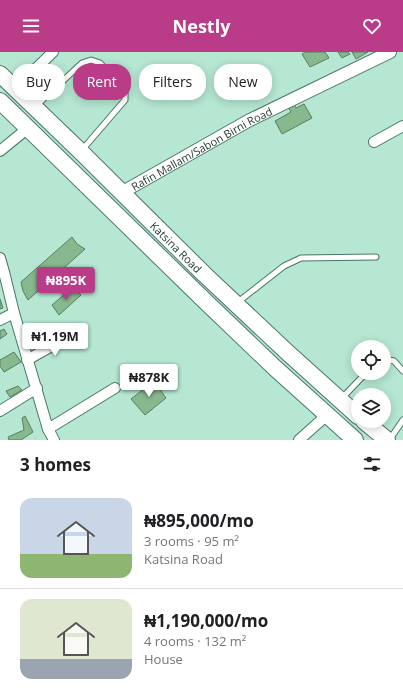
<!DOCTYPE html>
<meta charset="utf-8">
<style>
:root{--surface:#fff;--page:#f6f6f6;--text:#202124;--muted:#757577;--line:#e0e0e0;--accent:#ba3b87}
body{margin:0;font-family:"Open Sans",sans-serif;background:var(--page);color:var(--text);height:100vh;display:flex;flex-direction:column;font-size:15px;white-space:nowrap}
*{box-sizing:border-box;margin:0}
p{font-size:13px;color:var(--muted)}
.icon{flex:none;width:22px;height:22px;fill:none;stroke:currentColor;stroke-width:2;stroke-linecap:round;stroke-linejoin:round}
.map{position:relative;height:388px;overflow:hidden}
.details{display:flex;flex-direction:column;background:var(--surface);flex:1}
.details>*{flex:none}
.banner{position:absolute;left:12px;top:12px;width:379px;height:36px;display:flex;gap:8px}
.tools{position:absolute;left:351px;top:288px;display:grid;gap:8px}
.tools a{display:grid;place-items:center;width:40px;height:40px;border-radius:50%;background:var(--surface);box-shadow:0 2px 10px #0003;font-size:20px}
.price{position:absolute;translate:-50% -34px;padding:0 9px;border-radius:4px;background:#fff;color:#222;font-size:13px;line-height:26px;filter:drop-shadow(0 1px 2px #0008)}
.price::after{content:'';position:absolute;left:50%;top:24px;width:12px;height:9px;margin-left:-6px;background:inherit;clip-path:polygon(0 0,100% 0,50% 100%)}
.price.on{background:var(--accent);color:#fff}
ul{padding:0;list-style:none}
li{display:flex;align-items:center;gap:12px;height:100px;padding:0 20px}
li+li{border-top:1px solid var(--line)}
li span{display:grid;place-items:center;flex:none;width:112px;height:80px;border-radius:12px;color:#555}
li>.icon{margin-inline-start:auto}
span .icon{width:48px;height:48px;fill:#fffc;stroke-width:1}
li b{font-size:17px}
h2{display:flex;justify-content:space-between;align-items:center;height:48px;padding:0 20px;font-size:17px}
.chip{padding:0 14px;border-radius:16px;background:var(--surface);box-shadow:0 2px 10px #0003;font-size:14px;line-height:36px}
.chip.on{background:var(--accent);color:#fff}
header{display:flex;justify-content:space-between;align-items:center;height:52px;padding:0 20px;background:var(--accent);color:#fff;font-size:18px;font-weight:700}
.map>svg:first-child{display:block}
</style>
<header><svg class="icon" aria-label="menu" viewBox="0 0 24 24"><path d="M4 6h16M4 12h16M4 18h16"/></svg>Nestly<svg class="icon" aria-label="heart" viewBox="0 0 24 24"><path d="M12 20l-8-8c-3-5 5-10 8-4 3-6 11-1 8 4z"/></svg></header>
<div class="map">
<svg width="403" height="388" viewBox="0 0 403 388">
<rect width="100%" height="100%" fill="#b5e7d2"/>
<g fill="#88b98e" stroke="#5b7d60">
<path d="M 305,0 L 325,0 L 329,6 L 310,15 L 302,2 Z"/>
<path d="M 338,0 L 348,0 L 350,2 L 342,6 Z"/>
<path d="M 352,0 L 368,0 L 356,7 Z"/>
<path d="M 294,52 L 296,56 L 304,52 L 312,66 L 282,82 L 275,69 L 291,60 L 288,55 Z"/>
<path d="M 72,185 L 77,192 L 85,197 L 28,248 L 23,239 L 21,230 Z"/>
<path d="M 73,235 L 81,243 L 59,263 L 52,253 Z"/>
<path d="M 0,247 L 3,256 L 0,257 Z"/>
<path d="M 4,277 L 7,282 L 0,287 L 0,279 Z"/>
<path d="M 14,300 L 21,310 L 4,320 L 0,314 L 0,308 Z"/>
<path d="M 154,329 L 166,346 L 145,363 L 131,347 Z"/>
<path d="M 18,334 L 22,338 L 10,345 L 6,339 Z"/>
<path d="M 25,364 L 33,380 L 21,388 L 9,388 L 8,385 L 24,378 L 22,366 Z"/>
</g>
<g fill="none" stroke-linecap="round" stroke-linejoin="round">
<defs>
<g id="service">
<path d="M 36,54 L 82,11 L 91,8 L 100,11 L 125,40 L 125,48 L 82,98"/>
<path d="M 238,250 L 284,214 L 301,206 L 376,205"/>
<path d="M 384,307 L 394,309 L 403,319"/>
<path d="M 342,346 L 366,321"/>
<path d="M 390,387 L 403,368"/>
</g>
<g id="minor">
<path d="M 15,37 L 53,0"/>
<path d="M 374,90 L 403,74"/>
<path d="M 0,99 L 28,76"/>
<path d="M 0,206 L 4,220 L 14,261 L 48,377 L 54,388"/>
<path d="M 0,268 L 14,261"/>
<path d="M 27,308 L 73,282"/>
<path d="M 0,359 L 37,336"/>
<path d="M 48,377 L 115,336"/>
<path d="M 299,388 L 327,363"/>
</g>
<g id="tertiary">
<path id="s1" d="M 121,141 L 248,69 L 390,0"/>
</g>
<g id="trunk">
<path id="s2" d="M 0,22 L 80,99 L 204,222 L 287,300 L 358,364"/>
<path d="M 0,49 L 205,249 L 275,316 L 355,388"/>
<path d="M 364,369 L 387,388"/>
</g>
</defs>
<use href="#service" stroke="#487765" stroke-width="7"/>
<use href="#minor" stroke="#487765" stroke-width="12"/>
<use href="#tertiary" stroke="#487765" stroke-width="14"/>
<use href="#trunk" stroke="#487765" stroke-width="18"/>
<use href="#service" stroke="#fff" stroke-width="5"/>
<use href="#minor" stroke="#fff" stroke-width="10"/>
<use href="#tertiary" stroke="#fff" stroke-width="12"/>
<use href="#trunk" stroke="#fff" stroke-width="16"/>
</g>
<g text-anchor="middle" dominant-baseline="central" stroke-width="3" stroke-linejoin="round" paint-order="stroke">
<g font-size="11" fill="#1f332b" stroke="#c2f4e0">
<text stroke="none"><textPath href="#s1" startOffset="92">Rafin Mallam/Sabon Birni Road</textPath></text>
<text stroke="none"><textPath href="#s2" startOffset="247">Katsina Road</textPath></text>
</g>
</g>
</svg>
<div class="tools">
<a><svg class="icon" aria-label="locate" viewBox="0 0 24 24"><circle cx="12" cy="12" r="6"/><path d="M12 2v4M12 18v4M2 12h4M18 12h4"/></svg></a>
<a><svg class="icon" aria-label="layers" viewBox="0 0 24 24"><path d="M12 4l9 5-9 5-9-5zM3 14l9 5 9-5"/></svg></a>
</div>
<b class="price on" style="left:66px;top:249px">₦895K</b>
<b class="price" style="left:55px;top:305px">₦1.19M</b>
<b class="price" style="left:149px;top:346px">₦878K</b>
<div class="banner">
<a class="chip">Buy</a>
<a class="chip on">Rent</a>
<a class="chip">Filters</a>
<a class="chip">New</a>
</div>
</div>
<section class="details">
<h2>3 homes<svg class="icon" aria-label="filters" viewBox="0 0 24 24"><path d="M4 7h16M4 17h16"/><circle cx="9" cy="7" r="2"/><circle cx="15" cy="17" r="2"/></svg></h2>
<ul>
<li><span style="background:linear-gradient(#c9d6e8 70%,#8fb573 0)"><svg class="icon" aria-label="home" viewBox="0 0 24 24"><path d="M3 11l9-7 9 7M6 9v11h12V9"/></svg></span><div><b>₦895,000/mo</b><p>3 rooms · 95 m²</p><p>Katsina Road</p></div></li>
<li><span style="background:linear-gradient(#dfe7d0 75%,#9aa5b1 0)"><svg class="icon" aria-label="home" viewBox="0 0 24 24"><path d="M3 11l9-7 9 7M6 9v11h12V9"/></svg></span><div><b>₦1,190,000/mo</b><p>4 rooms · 132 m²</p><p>House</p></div></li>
</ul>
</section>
